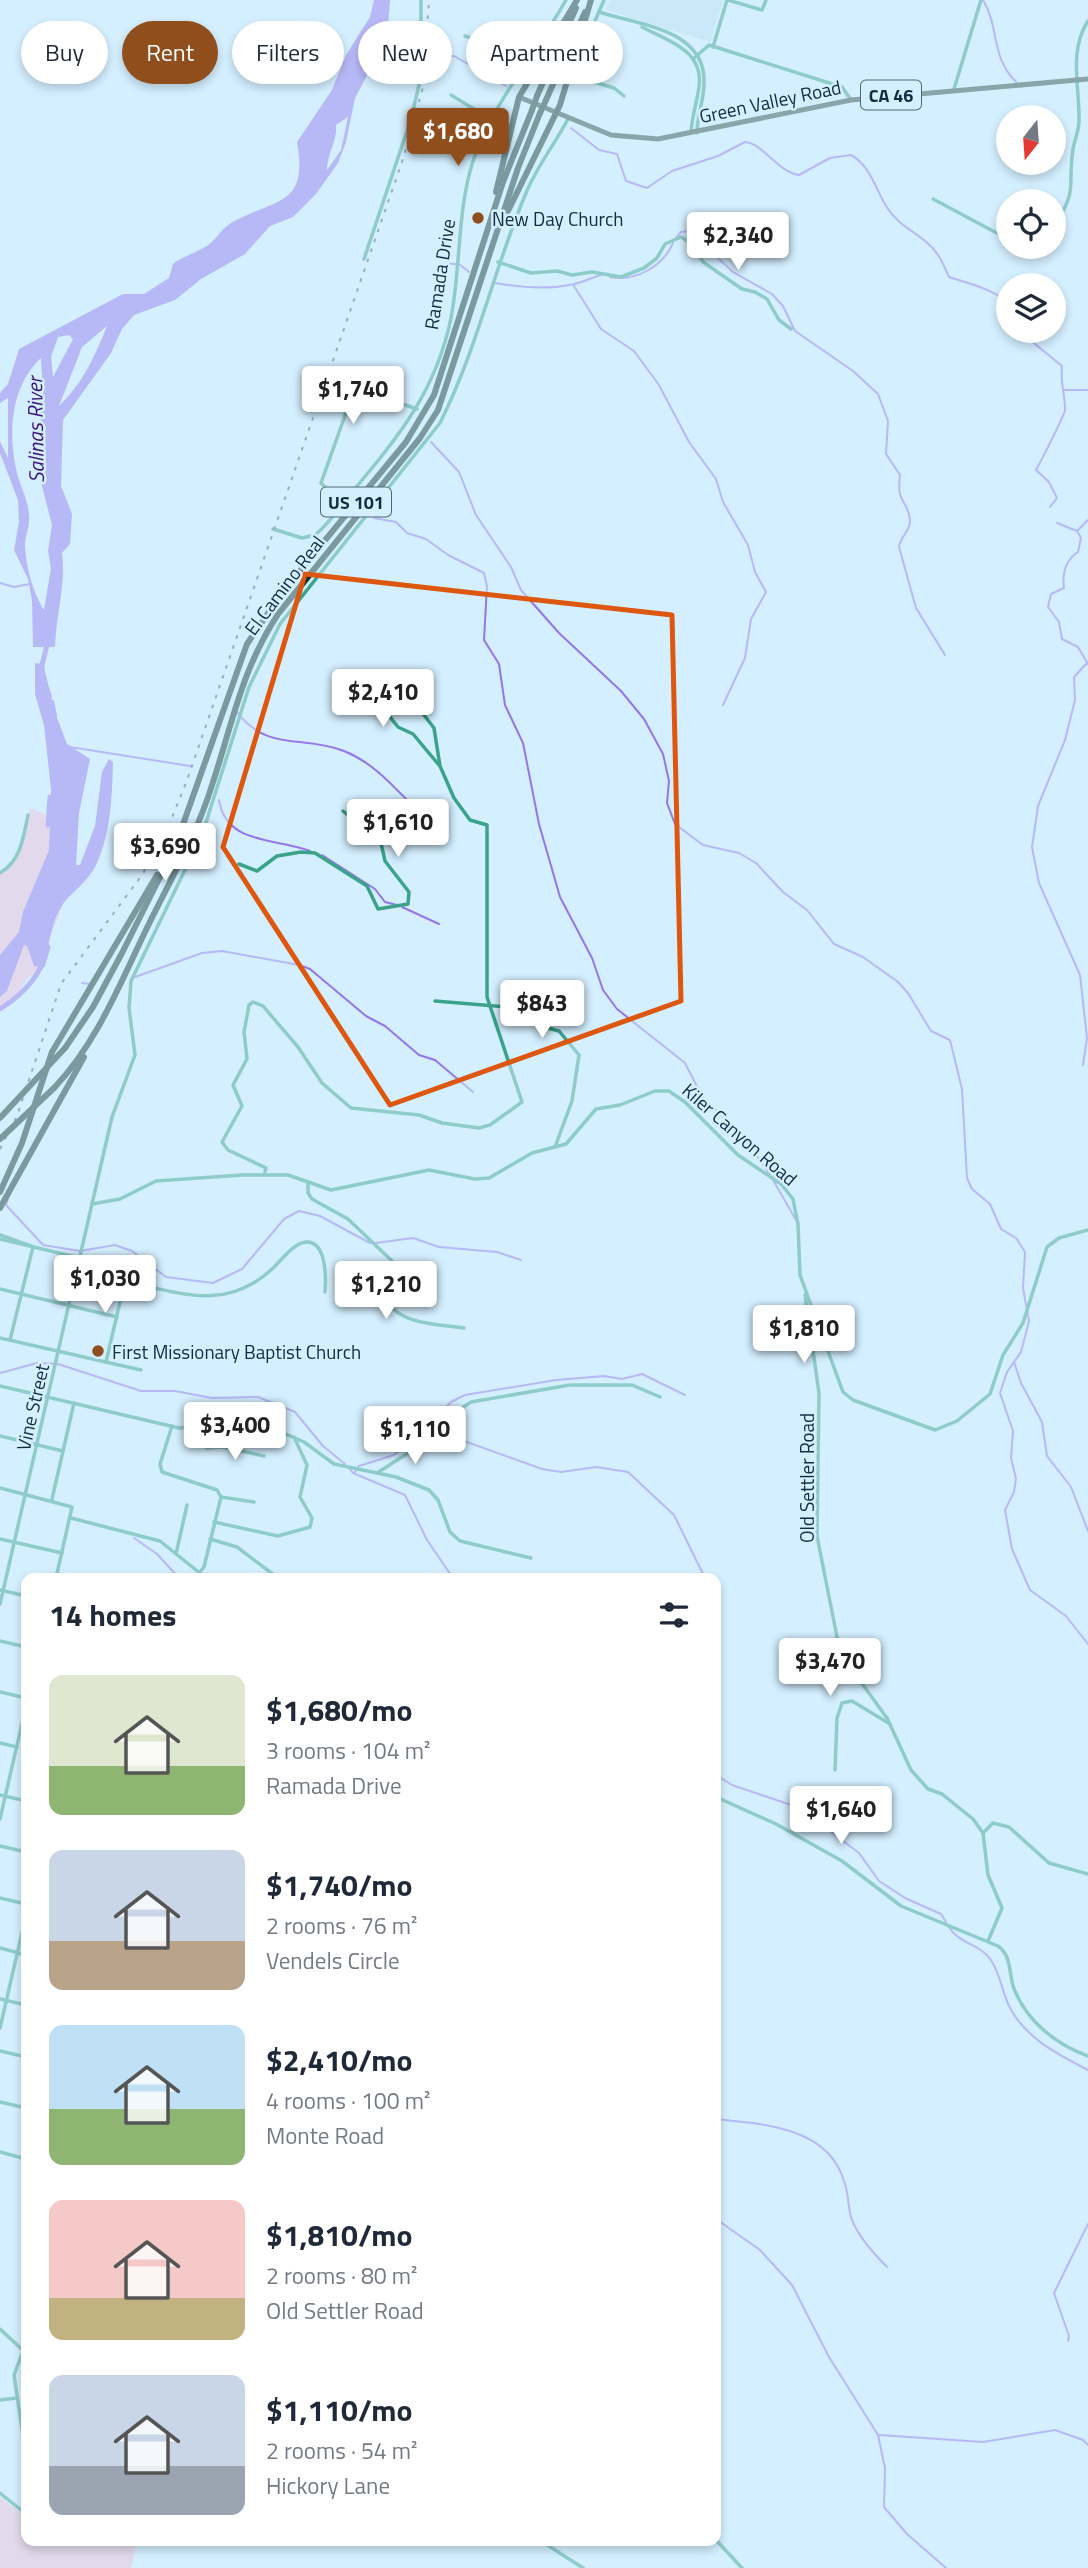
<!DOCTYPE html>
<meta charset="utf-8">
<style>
:root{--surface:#fff;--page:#f2f2f3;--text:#1f2937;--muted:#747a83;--accent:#904e1c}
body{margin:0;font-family:"Titillium Web",sans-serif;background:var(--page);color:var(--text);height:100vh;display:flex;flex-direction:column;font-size:26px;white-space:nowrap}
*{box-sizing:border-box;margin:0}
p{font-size:23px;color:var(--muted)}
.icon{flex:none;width:38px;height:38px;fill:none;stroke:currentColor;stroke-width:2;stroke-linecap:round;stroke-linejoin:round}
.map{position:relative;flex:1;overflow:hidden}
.drawer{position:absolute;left:21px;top:1573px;width:700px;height:973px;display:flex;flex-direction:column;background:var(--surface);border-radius:14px;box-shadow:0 4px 10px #0003}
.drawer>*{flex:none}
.banner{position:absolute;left:21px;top:21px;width:700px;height:63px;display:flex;gap:14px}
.needle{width:46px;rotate:197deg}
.tools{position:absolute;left:996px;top:105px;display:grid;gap:14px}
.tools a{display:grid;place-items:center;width:70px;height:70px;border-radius:50%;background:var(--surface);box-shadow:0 4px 10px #0003;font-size:35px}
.price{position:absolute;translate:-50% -60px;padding:0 16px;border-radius:7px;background:#fff;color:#222;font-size:23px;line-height:46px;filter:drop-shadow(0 2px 4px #0008)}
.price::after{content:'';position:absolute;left:50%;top:42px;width:21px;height:16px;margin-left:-10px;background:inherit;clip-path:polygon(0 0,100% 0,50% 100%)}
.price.selected{background:var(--accent);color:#fff}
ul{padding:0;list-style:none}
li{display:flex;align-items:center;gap:21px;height:175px;padding:0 28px}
li span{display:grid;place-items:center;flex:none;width:196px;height:140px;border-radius:14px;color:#555}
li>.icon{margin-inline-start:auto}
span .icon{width:84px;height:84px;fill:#fffc;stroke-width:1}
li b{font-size:30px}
h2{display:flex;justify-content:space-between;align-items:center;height:84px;padding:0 28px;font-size:30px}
.pill{padding:0 24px;border-radius:32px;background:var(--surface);box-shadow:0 4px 10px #0003;font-size:24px;line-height:63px}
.pill.selected{background:var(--accent);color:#fff}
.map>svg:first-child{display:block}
</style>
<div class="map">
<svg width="1088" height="2568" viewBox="0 0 1088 2568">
<rect width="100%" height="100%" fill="#d4efff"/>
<path fill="#c1dff0" d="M 610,0 L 723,0 L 710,42 L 606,10 Z"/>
<g fill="#f4c2d5">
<path d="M 30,808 L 49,816 L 64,902 L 38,969 L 26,980 L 17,994 L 0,1007 L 0,873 C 22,859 25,831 30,808 Z"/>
<path d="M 0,2497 L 26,2517 L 26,2541 L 137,2541 L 131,2568 L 0,2568 Z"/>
</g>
<g fill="#9576ea" fill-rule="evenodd">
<path d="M 374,0 L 390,0 L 387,38 L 355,98 L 346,142 L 338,163 L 316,194 L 293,217 L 270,226 L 245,254 L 201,279 L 175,300 L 134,315 L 122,329 L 111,353 L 63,420 L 61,486 L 72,514 L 70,544 L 62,553 C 66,586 56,614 55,647 L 33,647 L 32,600 L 28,579 L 14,550 L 19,522 L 18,500 L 0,453 L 0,441 L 8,458 L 8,398 L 0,403 L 0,393 L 8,384 L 19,349 L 123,294 L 144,294 L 169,278 L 173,264 C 183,256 196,253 207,246 C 216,240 221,229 231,223 C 275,198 309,207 297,142 L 332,90 L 346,55 L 370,17 ZM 348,117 L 341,150 L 327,170 C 327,154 338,139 336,125 ZM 107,326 C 96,353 83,384 59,406 L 82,347 ZM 69,335 L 73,339 L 53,377 L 51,357 L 58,337 ZM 41,358 L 43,394 L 36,411 L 45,427 L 41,482 L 52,525 L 48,551 L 51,568 L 44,610 C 33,593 25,564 25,543 C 26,534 30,525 29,516 C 29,501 19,484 16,469 C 8,431 11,386 41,358 Z"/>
<path d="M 35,663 L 43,664 L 56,715 L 67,744 L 90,759 L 79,813 L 76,865 L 80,865 L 95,826 L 102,772 L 109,759 L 113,762 C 112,796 111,832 97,863 C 90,879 77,888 66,900 C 52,916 48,947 45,967 L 34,966 L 27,946 L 24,945 L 7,991 L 0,997 L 0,955 L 19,932 L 23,912 L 49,850 L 51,789 L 44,725 L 35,694 Z"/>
</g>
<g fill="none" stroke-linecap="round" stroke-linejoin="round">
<g stroke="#9576ea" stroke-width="2">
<path d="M 983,0 C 1000,28 990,56 1016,82"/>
<path d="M 383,48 L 403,59 L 422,57"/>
<path d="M 432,56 L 454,56 L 506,86"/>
<path d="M 571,128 L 599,150 L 617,154 L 626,181 L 647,188 L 672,171 L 718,156 L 745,142 C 763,143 776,171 799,175 L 830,158 L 851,155 C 871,166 876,191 888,209 C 898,224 912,230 925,241 C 938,251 943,263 949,277 C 966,283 999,290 1008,305"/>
<path d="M 676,238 L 681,232 L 689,231 L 733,272 L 772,294 L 783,306 L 795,331 L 853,371 L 878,394 L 888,421 L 886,454 L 900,475 C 896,505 908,499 910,520 C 911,530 900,537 899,547 L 916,608 L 945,655"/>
<path d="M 445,264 L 459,264 L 469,272"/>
<path d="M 610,277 C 636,282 663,266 673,243"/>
<path d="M 495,283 C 518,287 545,290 569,285 C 579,284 590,278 601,275"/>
<path d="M 574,286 L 601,329 L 634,351 L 659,385 L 689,442 L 716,479 L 723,502 L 748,545 L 755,572 L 766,592 L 751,619 L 745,658 L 723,705"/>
<path d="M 1019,331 L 1062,366 C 1060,383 1065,394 1065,410 C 1065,414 1040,463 1036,470 L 1049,482 L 1057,498 L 1050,507"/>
<path d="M 1063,390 L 1088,390"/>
<path d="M 431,442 L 459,472 L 476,515 L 511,567 L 521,590 L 559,633 L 621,691 L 644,719 L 663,754 L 669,781 L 667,803 L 675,824 L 703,845 L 739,853 L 756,863 L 783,892 L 807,910 L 834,944 L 863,957 L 898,982 L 908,993 L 931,1031 L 950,1040 L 962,1089 L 967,1178 L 972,1189 L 990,1204 L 1001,1229 L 1016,1238 L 1025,1252 L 1023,1288 L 1029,1321 L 1021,1352 L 1007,1372 L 1000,1393 L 1013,1431 L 1011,1458 L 1016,1479 L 1014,1492 L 1005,1510 L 1012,1549 L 1030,1590 L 1066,1616 L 1088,1644"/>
<path d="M 374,518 L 396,522 L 407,533 L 426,539 L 448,555 L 484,573 L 487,586 L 484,640 L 499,664 L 505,705 L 523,743 L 539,824 L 560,897 L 592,958 L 603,990 L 617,1009 L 685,1063 L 704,1100 L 739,1130 L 770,1175"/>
<path d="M 1057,523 L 1077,531 L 1081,538 L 1078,552 C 1066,560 1062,573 1064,588 L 1051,594 L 1048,607 L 1059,622 L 1062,639 L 1078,647 L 1088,664"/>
<path d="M 1078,530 L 1088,520"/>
<path d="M 0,583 L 14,587 L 29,584"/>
<path d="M 43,664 L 45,680"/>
<path d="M 47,685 L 51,696"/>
<path d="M 53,701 L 56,716"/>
<path d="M 237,712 C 267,752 303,735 344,751 C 387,768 410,811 447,836"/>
<path d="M 70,747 L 190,766"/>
<path d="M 219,800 C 226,845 276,838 310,851"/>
<path d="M 322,855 L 375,889 L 385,902 L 397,905"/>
<path d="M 402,907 L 439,924"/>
<path d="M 135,977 L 202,953 L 222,951 L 299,965 L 310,969 L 366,1016 L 385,1026 L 419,1055 L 435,1060 L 473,1092"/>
<path d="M 82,983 L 89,984"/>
<path d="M 1083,1065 L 1087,1038 L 1080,975 L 1039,883 L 1032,847 L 1038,806 L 1065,740 L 1075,700 L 1074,677 L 1087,663"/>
<path d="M 773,1180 L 796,1220"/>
<path d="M 9,1195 L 6,1205 L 43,1245 L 80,1251 L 115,1245 L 132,1251 L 166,1277 L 213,1283 L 242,1269 L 284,1219 L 299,1211 L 320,1216 L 370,1243"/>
<path d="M 376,1243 L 413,1238 L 439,1247 L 497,1252 L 521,1260"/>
<path d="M 1014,1362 L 1021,1383 L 1042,1422 L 1047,1456 L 1071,1487 L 1088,1531"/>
<path d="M 0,1373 L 37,1363 L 58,1364 L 141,1391 L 175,1391 L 212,1398 L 258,1397 L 295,1412 L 323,1446 L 345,1464"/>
<path d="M 422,1432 L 439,1432 L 542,1469 L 561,1472 L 596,1467 L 628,1472 L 674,1515 L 705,1578"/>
<path d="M 349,1468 L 353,1473 L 405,1495 L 427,1540 L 453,1578"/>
<path d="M 354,1473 L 359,1466 L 394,1455 L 419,1436 L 451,1402 L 465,1395 L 556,1380 L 604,1376 L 622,1379 L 642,1374 L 685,1395"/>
<path d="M 134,1538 L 157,1554 L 179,1578"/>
<path d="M 716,1775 L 732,1785 L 800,1808 L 859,1853 L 879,1881 L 905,1898 L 941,1914 L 946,1922"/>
<path d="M 949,1927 C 959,1944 979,1943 991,1960 C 1000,1974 1002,1991 1009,2006 C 1025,2038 1057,2054 1088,2070"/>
<path d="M 716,2119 C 763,2124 828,2127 844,2181 C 848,2191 848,2203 850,2213 C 854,2232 874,2254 887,2267"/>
<path d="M 716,2219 L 760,2250 L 792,2285 L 829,2357 L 878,2435 L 885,2468 L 884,2507 L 907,2534 L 946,2568"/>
<path d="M 1068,2341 L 1069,2336 L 1054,2293 L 1088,2224"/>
<path d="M 879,2435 L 983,2442 L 1055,2430 L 1083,2440 L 1088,2445"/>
</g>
<g stroke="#9576ea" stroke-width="5">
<path d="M 41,669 L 48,641"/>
<path d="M 48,825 L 50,797"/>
<path d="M 0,1009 C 24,994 42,975 48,947"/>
</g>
<g stroke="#3ba38a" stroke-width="3.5">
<path d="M 604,0 L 589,35 L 580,78 L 614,88 L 624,96"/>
<path d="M 728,0 L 762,10 L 766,0"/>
<path d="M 599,12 C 636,24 704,29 704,80 C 705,98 697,114 697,133"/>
<path d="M 642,27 C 668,41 704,50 699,87 C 697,102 692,116 691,132"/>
<path d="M 465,36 L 529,58"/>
<path d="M 713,47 L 727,0"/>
<path d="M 693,59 L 709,45 L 842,87 L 851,100"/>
<path d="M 954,89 L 981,0"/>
<path d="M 451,95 L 492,120"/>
<path d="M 933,199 L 1008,239"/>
<path d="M 1054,226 C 1079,188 1067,188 1073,149 C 1075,138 1080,128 1079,117 C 1079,84 1069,50 1088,21"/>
<path d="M 1021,247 L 1030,252 L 1040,247"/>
<path d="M 364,259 L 410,122 L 424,65 L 421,43 L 421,0"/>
<path d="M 498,262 L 531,273 L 557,271 L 572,275 L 592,272 L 621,277 L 644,268 L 657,258 L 665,244 L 681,237 L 695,246 L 703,262 L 742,289 L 755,292 L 767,299 L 779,320 L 791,329"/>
<path d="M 342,504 L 321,483 L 353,393 L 363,391 L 417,409"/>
<path d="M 273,529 L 302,538 L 315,535 C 330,523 341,505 353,491 C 399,436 436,391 451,318 C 461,266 457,211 473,161 C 493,102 536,54 566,0"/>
<path d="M 336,676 L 366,687 L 398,727 L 413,734 L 439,765"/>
<path d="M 239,864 L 257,871 L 277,856 L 301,852 L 315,853 L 367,886 L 378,909 L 408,904 L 409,892 L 385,861 L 381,843 L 343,811"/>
<path d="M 0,873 C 21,860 23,839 28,815"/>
<path d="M 435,1001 L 532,1009 L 540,1026 L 559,1031 L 579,1055 L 572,1101 L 555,1147"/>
<path d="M 265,1172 L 266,1168 L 228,1150 L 222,1142 L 242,1106 L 233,1085 L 247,1059 L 244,1032 L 249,1005 L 253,1002 L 263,1006 L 298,1047 L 322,1083 L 351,1108 L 419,1115 L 442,1123 L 479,1128 L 490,1125 L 522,1102 L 487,997 L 487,825 L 470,820 L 454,798 L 440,766 L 434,728 L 417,706 L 385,688 L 378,675"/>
<path d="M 308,1184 L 308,1193 L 312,1199 L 348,1219 L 392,1261 L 393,1267 L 385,1296 C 395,1325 438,1324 464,1328"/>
<path d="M 92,1204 L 120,1199 L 156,1181 L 242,1175 L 288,1175 L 331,1190 L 429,1170 L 475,1179 L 489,1178 L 532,1153 L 566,1144 L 596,1109 L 620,1105 L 655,1091 L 669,1091 L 685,1102 L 738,1155 L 781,1184 L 793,1199 L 798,1224 L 800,1275 L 843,1392 L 853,1400 L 935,1430 L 957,1421 L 990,1394 L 1003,1355 L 1023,1323 L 1047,1247 L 1059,1238 L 1088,1230"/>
<path d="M 0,1235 L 31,1246"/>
<path d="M 0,1239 L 80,1258"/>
<path d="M 125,1281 C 180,1293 226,1312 272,1269 C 281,1261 293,1243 306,1242 C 327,1241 326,1279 325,1292"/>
<path d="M 0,1289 L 117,1317"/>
<path d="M 805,1295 L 819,1393 L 817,1536 L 838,1642 L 847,1663 L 887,1718 L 911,1770 L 928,1789 L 942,1794 L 973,1819 L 983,1833 L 988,1875 L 1002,1908 L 988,1941"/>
<path d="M 0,1338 L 141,1370"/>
<path d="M 10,1340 L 33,1247"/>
<path d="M 106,1362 L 127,1272"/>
<path d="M 0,1386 L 179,1428 L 243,1422 L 288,1435 L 304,1442 L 334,1464 L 396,1477 L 429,1490 L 438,1500 L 450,1532 L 460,1541 L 531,1558"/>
<path d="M 172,1426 L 160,1464 L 162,1472 L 217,1490 L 221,1497"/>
<path d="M 0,1436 L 63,1451"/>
<path d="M 206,1448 L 223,1447 L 264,1456"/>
<path d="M 232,1449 L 238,1422"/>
<path d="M 377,1473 L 433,1437 L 445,1419 L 471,1402 L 570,1385 L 632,1385 L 660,1397"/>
<path d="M 0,1488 L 72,1507 L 56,1578"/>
<path d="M 221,1497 L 254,1502"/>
<path d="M 52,1499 L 74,1403"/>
<path d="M 71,1518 L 160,1541 L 206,1578"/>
<path d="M 214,1522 L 278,1536 L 310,1527 L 312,1518 L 300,1497 L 307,1465 L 294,1437"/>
<path d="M 0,1539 L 62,1553"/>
<path d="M 210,1539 L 237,1547 L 278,1578"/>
<path d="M 176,1554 L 187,1505"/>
<path d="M 57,1573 L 64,1578"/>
<path d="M 199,1573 L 204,1567 L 221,1497"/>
<path d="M 0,1590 L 26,1596"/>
<path d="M 0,1604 L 112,1117 L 135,1055 L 129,1008 L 131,981 L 202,835 L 249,687 L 280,624 L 440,423 C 477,350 494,268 526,193 C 537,166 555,144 568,119"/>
<path d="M 0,1641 L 26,1647"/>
<path d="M 0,1692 L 26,1698"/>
<path d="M 0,1743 L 17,1747"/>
<path d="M 835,1770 L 837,1718 L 842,1703 L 852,1701 L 890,1724"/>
<path d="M 0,1795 L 26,1801"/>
<path d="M 716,1797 L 776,1824 L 842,1861 L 901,1906 L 998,1946 C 1011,1955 1009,1972 1013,1986 C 1025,2020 1055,2044 1088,2056"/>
<path d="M 0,1819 L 26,1706"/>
<path d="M 983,1833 L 993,1823 L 1009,1827 L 1049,1863 L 1088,1874"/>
<path d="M 0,1846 L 26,1852"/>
<path d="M 0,1898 L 26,1904"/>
<path d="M 0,1948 L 26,1955"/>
<path d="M 0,1999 L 26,2005"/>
<path d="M 0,2028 L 26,1915"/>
<path d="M 0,2051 L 26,2057"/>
<path d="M 0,2102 L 26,2108"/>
<path d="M 0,2152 L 26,2159"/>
<path d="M 0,2329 L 26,2353"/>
<path d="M 23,2351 L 14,2375 L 26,2457"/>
<path d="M 0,2400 L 17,2398"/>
<path d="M 0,2493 L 26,2514"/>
<path d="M 716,2540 L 742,2568"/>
<path d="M 338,2541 L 422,2541"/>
<path d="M 541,2541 L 583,2568"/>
</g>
<path stroke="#2f4d44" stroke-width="5" d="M 519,97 L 611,135 L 658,139 L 851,100 L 1088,79"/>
<g stroke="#0f342b" stroke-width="6">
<path d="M 537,96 L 576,8"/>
<path d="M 546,100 L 585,12"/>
<path d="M 496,192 L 519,97 L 577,0"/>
<path d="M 508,211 L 560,105 L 591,0"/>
<path d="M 65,1048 L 93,1007 L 122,953 L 175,847 L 247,644 L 284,590 L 406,442 L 434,395 L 503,182 L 532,110"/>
<path d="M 54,1088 C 96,1044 119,986 145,932 C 169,882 197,835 213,782 C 233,721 242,669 278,614 L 420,438 L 438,410 L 518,168 L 540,113"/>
<path d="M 0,1192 L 22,1143 L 52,1052 L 157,875"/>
<path d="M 0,1208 L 84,1057"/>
</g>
<path stroke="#486473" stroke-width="2" stroke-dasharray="3.5 7" stroke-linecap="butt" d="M 0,1149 L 17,1116 L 61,984 L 142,875 L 165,835 L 186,783 L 403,159 L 423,87 L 429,0"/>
<g stroke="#0f342b" stroke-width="6">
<path d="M 532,110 L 537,96"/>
<path d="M 540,113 L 546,100"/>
<path d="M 0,1118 L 65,1048"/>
<path d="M 0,1139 L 54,1088"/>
</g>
</g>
<path d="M0 0H1088V2568H0ZM 305,574 L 672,615 L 681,1001 L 390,1105 L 223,847 Z" fill="#d4efff" fill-opacity=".55" fill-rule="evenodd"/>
<path fill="none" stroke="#dd570e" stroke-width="5" stroke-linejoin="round" d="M 305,574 L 672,615 L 681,1001 L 390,1105 L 223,847 Z"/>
<g fill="#904e1c" stroke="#d4efff" stroke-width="2.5">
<circle cx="478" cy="218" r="7"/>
<circle cx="98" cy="1351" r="7"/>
</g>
<g text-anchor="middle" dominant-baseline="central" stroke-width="5" stroke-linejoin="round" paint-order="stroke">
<g fill="#d4efff" stroke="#4c6877" stroke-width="2">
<rect x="861" y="80.5" width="60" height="29" rx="5"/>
<rect x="321" y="487.5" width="70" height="29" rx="5"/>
</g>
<g font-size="18" font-weight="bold" fill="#112e3d">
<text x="891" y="95">CA 46</text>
<text x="356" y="502">US 101</text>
</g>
<g font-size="19" fill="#112e3d" stroke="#d4efff">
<text transform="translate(770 101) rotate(-12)">Green Valley Road</text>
<text transform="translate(439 274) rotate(-81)">Ramada Drive</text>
<text transform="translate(284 585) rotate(-53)">El Camino Real</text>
<text transform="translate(740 1134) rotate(41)">Kiler Canyon Road</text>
<text transform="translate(32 1407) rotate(-77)">Vine Street</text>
<text transform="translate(806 1478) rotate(-90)">Old Settler Road</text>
</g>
<g font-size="19" fill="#112e3d" stroke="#d4efff" text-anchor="start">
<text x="492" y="218">New Day Church</text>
<text x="112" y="1351">First Missionary Baptist Church</text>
</g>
<g font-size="21" font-style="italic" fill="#3c117a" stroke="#d4efff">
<text transform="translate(35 430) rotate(-91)">Salinas River</text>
</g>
</g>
</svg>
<div class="tools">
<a><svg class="needle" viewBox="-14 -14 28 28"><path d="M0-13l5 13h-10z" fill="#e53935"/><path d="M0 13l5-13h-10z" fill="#747a83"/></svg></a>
<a><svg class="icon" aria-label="locate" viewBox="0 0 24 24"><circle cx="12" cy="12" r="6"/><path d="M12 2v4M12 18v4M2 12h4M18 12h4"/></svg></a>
<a><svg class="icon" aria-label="layers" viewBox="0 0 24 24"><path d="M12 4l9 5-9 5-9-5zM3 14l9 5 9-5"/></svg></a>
</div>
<b class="price selected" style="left:458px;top:168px">$1,680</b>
<b class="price" style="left:738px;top:272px">$2,340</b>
<b class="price" style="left:353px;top:426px">$1,740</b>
<b class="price" style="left:383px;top:729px">$2,410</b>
<b class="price" style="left:398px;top:859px">$1,610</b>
<b class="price" style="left:165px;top:883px">$3,690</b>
<b class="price" style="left:542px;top:1040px">$843</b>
<b class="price" style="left:105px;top:1315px">$1,030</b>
<b class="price" style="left:386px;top:1321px">$1,210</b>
<b class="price" style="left:804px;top:1365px">$1,810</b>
<b class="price" style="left:235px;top:1462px">$3,400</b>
<b class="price" style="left:415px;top:1466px">$1,110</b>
<b class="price" style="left:830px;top:1698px">$3,470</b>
<b class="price" style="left:841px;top:1846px">$1,640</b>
<div class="banner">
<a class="pill">Buy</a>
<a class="pill selected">Rent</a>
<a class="pill">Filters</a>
<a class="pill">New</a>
<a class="pill">Apartment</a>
</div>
<section class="drawer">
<h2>14 homes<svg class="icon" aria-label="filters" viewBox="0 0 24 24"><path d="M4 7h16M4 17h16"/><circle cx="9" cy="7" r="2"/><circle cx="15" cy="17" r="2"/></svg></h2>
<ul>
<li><span style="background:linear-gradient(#dfe7d0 65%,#8fb573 0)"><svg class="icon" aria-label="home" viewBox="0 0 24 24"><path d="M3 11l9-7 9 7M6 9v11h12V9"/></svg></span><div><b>$1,680/mo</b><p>3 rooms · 104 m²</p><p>Ramada Drive</p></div></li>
<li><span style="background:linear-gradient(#c9d6e8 65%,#b9a48a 0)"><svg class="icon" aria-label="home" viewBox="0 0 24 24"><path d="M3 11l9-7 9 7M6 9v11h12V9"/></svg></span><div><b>$1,740/mo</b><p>2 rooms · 76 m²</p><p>Vendels Circle</p></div></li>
<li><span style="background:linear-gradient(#bfe0f5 60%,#8fb573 0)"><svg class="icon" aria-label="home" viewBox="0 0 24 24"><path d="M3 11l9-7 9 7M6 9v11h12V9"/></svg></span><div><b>$2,410/mo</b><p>4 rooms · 100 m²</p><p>Monte Road</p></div></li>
<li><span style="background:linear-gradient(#f6c9c9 70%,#c2b280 0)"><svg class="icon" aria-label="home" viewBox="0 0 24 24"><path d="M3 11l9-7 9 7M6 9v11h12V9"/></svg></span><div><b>$1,810/mo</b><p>2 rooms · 80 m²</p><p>Old Settler Road</p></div></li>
<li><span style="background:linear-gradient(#c9d6e8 65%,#9aa5b1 0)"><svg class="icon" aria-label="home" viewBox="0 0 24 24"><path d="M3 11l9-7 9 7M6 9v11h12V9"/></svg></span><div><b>$1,110/mo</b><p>2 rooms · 54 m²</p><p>Hickory Lane</p></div></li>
</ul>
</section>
</div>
